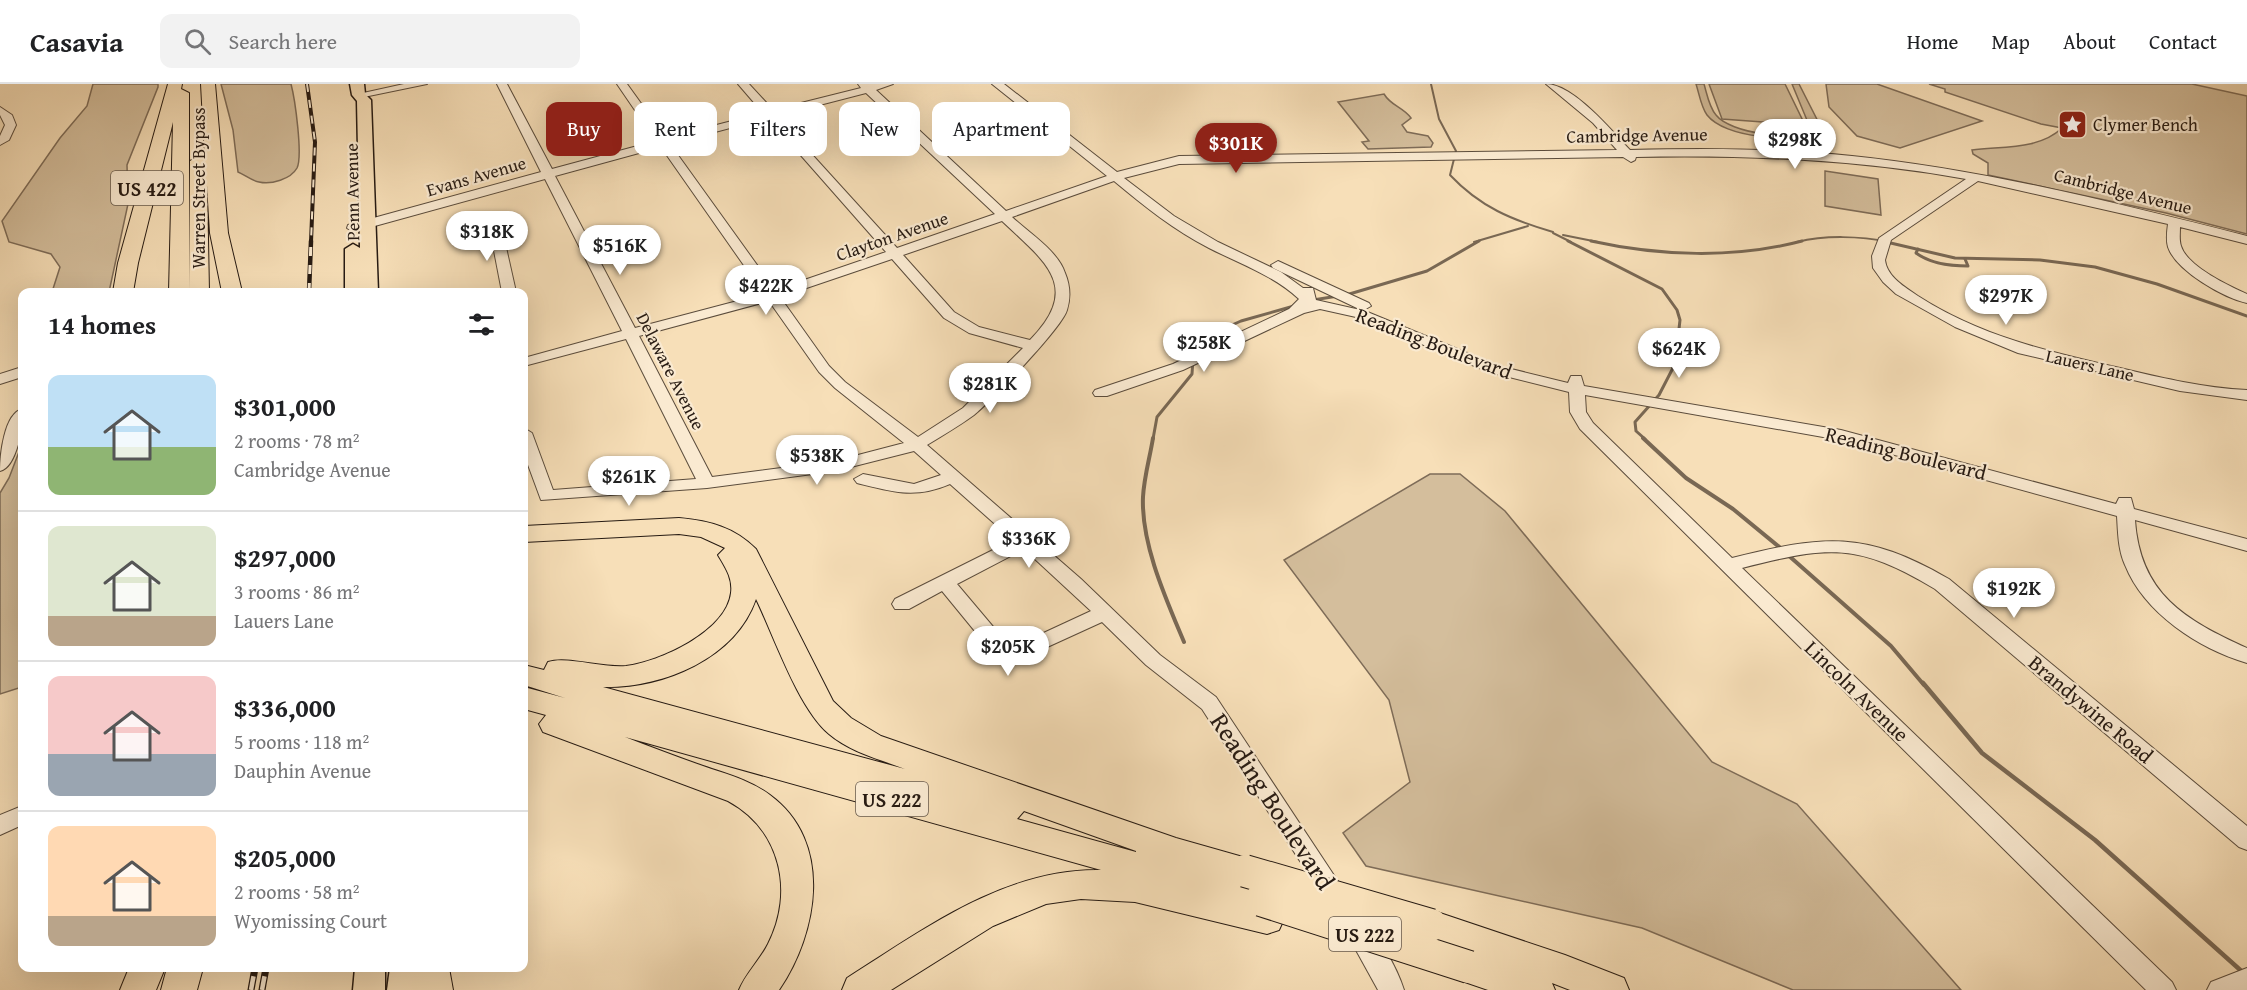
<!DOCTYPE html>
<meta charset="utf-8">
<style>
:root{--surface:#fff;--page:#f2f2f2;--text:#202124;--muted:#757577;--line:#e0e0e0;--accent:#8f2418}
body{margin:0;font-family:"Gentium Book Plus",serif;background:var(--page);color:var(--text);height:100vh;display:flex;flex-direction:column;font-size:22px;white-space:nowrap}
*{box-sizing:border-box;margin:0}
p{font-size:20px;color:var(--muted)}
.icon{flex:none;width:33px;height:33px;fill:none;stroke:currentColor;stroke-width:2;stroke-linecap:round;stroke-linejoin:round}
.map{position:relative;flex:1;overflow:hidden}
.details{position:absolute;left:18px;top:204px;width:510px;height:684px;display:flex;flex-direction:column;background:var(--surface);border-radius:12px;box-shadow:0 6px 24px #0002}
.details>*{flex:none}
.guide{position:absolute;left:546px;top:18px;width:570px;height:54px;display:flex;gap:12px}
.price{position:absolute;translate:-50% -51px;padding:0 14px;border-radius:21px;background:#fff;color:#222;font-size:20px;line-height:39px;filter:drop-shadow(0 2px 3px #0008)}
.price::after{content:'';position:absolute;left:50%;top:36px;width:18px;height:14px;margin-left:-9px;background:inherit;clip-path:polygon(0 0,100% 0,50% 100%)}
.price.selected{background:var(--accent);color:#fff}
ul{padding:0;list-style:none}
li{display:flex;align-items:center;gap:18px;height:150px;padding:0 30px}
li+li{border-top:2px solid var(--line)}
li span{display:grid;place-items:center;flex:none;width:168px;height:120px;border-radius:12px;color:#555}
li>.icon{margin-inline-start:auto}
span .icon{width:72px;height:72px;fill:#fffc;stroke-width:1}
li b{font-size:26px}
h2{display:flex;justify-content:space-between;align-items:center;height:72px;padding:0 30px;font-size:26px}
.pill{padding:0 21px;border-radius:12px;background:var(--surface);box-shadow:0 6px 24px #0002;font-size:21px;line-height:54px}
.pill.selected{background:var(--accent);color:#fff}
header{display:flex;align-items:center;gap:36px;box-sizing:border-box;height:84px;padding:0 30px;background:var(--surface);border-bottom:2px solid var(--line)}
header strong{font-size:28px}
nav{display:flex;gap:33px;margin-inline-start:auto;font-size:21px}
.search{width:420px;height:54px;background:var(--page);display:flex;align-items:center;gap:15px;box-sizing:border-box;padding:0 21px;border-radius:12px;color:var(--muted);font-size:22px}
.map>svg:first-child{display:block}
</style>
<header>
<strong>Casavia</strong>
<div class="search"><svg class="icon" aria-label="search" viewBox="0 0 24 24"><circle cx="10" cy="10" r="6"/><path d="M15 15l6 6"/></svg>Search here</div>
<nav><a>Home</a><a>Map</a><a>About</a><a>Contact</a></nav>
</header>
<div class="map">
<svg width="2247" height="906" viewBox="0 0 2247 906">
<rect width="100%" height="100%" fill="#f7dfb8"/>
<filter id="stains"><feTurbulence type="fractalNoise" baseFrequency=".00333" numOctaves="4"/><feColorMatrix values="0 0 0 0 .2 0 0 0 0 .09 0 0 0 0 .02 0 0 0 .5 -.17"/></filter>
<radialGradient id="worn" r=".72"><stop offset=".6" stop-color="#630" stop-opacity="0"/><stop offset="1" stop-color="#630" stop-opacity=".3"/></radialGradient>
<g fill="#d4be9c" stroke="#7e6c58" stroke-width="1.5">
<path d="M 93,0 L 158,0 L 158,3 L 127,81 L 128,120 L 109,208 L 52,208 L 60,183 L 51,170 L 9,158 L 2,137 L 60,54 L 87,22 Z"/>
<path d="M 221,0 L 291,0 C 295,15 303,72 297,84 C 291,95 271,101 259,98 C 252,97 245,91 238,88 L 233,46 Z"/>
<path d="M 1696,0 L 1704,0 C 1707,10 1709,23 1716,31 C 1730,49 1794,59 1809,41 L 1792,0 L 1799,0 L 1829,59 L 1820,58 L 1814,47 C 1790,59 1725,54 1707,31 C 1701,23 1699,9 1696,0 Z"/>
<path d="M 1709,0 L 1785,0 L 1805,41 L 1722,35 Z"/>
<path d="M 1826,0 L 1877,0 L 1982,37 L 1900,64 L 1857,52 L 1829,23 Z"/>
<path d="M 1929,0 L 2192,0 L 2247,12 L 2247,150 L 2166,129 L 1988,91 L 1988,79 L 1973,70 L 1972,66 C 2002,62 2039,66 2062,44 L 2041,40 L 1945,8 L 1945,5 Z"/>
<path d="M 1384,10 C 1391,22 1403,23 1411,34 L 1402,41 L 1407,48 L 1428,52 L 1433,59 L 1431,63 L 1368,65 L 1362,58 L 1369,57 L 1338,18 Z"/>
<path d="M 1825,87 L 1878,95 L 1881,131 L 1825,122 Z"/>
<path d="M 22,360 L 22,603 L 0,610 L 0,409 L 9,394 Z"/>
<path d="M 1430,390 L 1460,390 L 1505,427 L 1712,678 L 1797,720 L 1961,906 L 1793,906 L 1642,844 L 1366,782 L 1343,749 L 1410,698 L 1389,616 L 1284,476 Z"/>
</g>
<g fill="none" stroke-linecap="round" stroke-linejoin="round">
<g stroke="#796854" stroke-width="2">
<path d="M 1431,0 L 1439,35 L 1456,67 L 1450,91 C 1480,123 1512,136 1553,148"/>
<path d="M 1553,149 L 1571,158"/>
<path d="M 1563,151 L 1598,158"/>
<path d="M 1474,158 L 1528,142"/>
<path d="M 1797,158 C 1825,151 1860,152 1889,158"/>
</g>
<g stroke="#796854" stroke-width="3">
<path d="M 1568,157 L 1662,205 L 1677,226 L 1680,236 L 1675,280 L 1659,311 L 1635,338 L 1636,347 L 1645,355"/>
<path d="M 1591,157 C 1659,172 1734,175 1802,157"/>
<path d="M 1882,157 L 1955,174 L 2040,176 L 2095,183 L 2157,200 L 2247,232"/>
<path d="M 1918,165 L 1916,169 C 1931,180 1950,182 1968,182 L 1965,175"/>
<path d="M 1346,211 L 1427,187 L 1479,157"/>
<path d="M 1313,216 L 1338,212"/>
<path d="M 1153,355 L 1157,333 L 1192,290 L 1193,275 L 1199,262 L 1223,245 L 1241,237 L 1294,222"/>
</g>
<g stroke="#796854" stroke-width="4">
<path d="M 1153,354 C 1150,373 1144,393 1143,413 C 1141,460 1166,515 1184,558"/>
<path d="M 1643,354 L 1686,394 L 1733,425 L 1783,466"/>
<path d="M 1788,471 L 1891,562 L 1924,601"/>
</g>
<path stroke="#796854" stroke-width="4.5" d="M 1923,599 L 1982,669 L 2095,756 L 2247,892"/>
<defs>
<g id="minor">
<path d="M 404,0 L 427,0 L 359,14 L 354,11 Z"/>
<path d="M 497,0 L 507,0 L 552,85 L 656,57 L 617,0 L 627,0 L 666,54 L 763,29 L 738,0 L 749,0 L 773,26 L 861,4 L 858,0 L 893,0 L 876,6 L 1006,127 L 1107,92 L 992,0 L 1004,0 L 1117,88 L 1179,72 L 1617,66 L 1593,39 L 1546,0 C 1573,0 1611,46 1630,66 C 1704,64 1778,64 1852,72 C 1986,86 2117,119 2247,152 L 2247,160 L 2180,143 C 2180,149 2179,156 2181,162 C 2187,182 2229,202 2247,210 L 2247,219 C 2224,214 2176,187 2168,163 C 2166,156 2167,147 2168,140 L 1978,97 L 1891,156 L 1885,176 C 1887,193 1905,203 1918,212 C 1980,252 2049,268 2120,284 C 2162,294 2204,304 2247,306 L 2247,316 L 2180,307 L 2018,269 L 1955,243 L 1896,210 L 1883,198 L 1873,184 L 1872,172 L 1879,154 L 1966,95 C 1856,75 1747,71 1636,73 L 1635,76 L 1631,78 L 1623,73 L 1179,80 L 1124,94 L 1174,132 L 1218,158 L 1281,188 L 1303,204 L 1313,204 L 1316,216 L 1365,227 L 1499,282 L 1568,299 L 1571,292 L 1581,292 L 1584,302 L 1841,346 L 2116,420 L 2119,414 L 2131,414 L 2134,425 L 2247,455 L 2247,467 L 2135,436 C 2140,510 2185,536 2247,564 L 2247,579 C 2199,565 2144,529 2125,481 C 2118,466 2118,448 2117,432 L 1840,356 L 1585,311 L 1586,328 L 1593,339 L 1732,474 C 1824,451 1864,446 1949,495 L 2247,742 L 2247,766 L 2239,763 L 1935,505 C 1857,458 1828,462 1742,484 L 2172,898 L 2176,906 L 2146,906 L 1580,345 L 1570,328 L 1569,308 L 1489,288 L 1356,233 L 1320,225 L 1304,229 L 1183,286 L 1107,312 L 1095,312 L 1093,309 L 1095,306 L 1173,280 L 1289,225 L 1299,215 C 1273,191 1240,180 1209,164 C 1174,146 1144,122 1114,97 L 1012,133 C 1029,149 1058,167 1065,189 C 1070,201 1071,213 1067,226 C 1062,244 991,317 974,331 C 959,342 943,351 927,361 L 1081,495 L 1160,571 L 1216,613 L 1343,805 L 1347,812 L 1343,819 L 1335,822 L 1327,819 L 1202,625 L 1146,581 L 1102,538 L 1008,581 L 1001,579 L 942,507 L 909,525 L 895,525 L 892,520 L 895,515 L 1013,456 L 950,400 C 915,415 893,408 857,399 L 854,395 L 863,390 L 914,400 L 941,391 L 914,367 L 835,387 L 707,404 L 541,416 L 524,370 L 524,344 L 532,349 L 553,406 L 696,395 L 626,255 L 524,282 L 524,274 L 622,247 L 545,95 L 353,148 L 347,144 L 348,141 L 541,88 ZM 866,9 L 995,130 L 897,164 L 777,32 ZM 768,34 L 886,168 L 775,206 L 670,60 ZM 661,63 L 764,210 L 635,244 L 555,92 ZM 1002,137 C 1044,177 1083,202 1030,256 L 979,243 L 954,228 L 903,171 ZM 892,175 L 944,234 L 969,249 L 1023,264 L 963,324 L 918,353 L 845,298 L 829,282 L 780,213 ZM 769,217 L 819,288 L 835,304 L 904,359 L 835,377 L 712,393 L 639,252 ZM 1024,465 L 1091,527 L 1011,564 L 957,500 Z"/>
<path d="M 0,23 L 12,31 L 16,41 L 9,56 L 0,61 L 0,52 L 5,41 L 0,31 Z"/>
<path d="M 495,137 L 501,141 L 516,208 L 502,208 L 489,141 Z"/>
<path d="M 1278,177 L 1369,219 L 1371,222 L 1364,226 L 1359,225 L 1273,184 L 1271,181 Z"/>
<path d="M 22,283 L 22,293 L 0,300 L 0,290 Z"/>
<path d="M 22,325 C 24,340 17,383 0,387 C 0,371 4,330 22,325 Z"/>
<path d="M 22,722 L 22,741 L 0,751 L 0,731 Z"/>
<path d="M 1358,837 C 1377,844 1398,887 1404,906 L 1378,906 L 1346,848 L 1349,840 Z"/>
<path d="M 2247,884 L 2247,906 L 2207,906 L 2211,898 Z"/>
</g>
<g id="major">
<path d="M 350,0 L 364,0 L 365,10 L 371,16 L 378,208 L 345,208 L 345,165 L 353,160 L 360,164 L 357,17 L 352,11 Z"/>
<path d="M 355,884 L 385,884 L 385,906 L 353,906 Z"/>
<path d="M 390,884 L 420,884 L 419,906 L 387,906 Z"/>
</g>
<g id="highway">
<path d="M 168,0 L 182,0 L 181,5 L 189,9 L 189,208 L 169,208 L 173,38 L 138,179 L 133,208 L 113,208 L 118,179 Z"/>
<path d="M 201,0 L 215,0 L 228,149 L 242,208 L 222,208 L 210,149 L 207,101 L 209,208 L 189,208 L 190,77 L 198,72 L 205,75 Z"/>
<path d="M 679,434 C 710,437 734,443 756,465 L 833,617 L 851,634 L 881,652 L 1176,754 L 1257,777 L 1262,787 L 1257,797 L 1252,799 L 1273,805 L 1278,816 L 1275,823 L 1279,824 L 1284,835 L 1279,846 L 1267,850 L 1135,818 L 1081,815 L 1046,820 L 993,842 L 891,906 L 842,906 L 847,894 C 924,845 1006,784 1101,786 L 625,653 C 651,663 677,673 703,682 C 726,690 750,696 770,711 C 834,758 818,849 779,906 L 739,906 C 746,889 760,876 768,860 C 795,807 780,745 728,717 L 543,648 L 539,640 L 546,631 L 524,625 L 524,603 L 565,614 L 524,601 L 524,581 L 544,586 L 548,578 C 567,572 601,584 626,582 C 659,578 726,548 731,509 C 733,494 725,483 718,471 L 725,464 L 701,453 L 679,450 L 524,458 L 524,442 ZM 756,515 C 774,552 798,624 829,650 C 850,668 879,675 905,685 L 603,603 C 663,604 735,575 756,515 ZM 1024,727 L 1136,767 L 1136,768 L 1017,735 Z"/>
<path d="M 1431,826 L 1565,871 L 1624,894 L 1629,906 L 1570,906 L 1552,899 L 1555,906 L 1488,906 L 1456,895 L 1451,883 L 1456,871 L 1465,868 L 1419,852 L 1414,841 L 1419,830 Z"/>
<path d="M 129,884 L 165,884 L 156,906 L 120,906 Z"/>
<path d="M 167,884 L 203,884 L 197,906 L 161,906 Z"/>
<path d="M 413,884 L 449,884 L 453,906 L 417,906 Z"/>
</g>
</defs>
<use href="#minor" stroke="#5b4c3c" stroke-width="2"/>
<use href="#major" stroke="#271b13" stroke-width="3"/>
<use href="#highway" stroke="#271b13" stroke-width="2"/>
<use href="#minor" fill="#faead1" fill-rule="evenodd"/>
<use href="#major" fill="#f7dfb8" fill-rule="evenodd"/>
<use href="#highway" fill="#f7dfb8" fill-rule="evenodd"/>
<defs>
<path id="rail-far2" d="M 307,0 L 315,58 L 311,158"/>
<path id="rail-far1" d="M 309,208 L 311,157"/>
<g id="rail">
<path d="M 251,906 L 255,884"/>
<path d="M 262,906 L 266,884"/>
</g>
</defs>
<use href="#rail-far2" stroke="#271b13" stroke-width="4"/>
<use href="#rail-far1" stroke="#271b13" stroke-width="4.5"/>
<use href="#rail" stroke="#271b13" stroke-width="7"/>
<use href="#rail-far2" stroke="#faead1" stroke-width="2" stroke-dasharray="8" stroke-linecap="butt"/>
<use href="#rail-far1" stroke="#faead1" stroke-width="3" stroke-dasharray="9" stroke-linecap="butt"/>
<use href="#rail" stroke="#faead1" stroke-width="4.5" stroke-dasharray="14" stroke-linecap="butt"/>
<defs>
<g id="highway-bridge">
<path d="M 1245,787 L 1431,841"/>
<path d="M 1261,816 L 1469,883"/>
</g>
</defs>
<use href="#highway-bridge" stroke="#271b13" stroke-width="34" stroke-linecap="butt"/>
<use href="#highway-bridge" stroke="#f7dfb8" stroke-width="32"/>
</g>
<defs>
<symbol id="sight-square" viewBox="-11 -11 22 22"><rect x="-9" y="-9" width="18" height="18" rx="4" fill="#8f2418" stroke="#faead1"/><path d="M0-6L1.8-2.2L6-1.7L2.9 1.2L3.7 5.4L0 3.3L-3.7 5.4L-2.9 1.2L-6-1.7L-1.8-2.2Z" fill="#fff"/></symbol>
</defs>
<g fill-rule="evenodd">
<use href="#sight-square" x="2056" y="24" width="33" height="33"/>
</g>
<g text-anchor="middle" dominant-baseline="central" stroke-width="4.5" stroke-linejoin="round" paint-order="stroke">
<g font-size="18" fill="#271b13" stroke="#faead1" text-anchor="start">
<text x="2093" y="40">Clymer Bench</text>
</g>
<g font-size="18" fill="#271b13" stroke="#faead1">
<text transform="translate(1637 51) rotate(-1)">Cambridge Avenue</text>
<text transform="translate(476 92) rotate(-16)">Evans Avenue</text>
<text transform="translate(198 104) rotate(-90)">Warren Street Bypass</text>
<text transform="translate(2123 107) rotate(14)">Cambridge Avenue</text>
<text transform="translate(352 108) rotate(-91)">Penn Avenue</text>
<text transform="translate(892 152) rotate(-19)">Clayton Avenue</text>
<text transform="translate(2090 281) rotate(13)">Lauers Lane</text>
<text transform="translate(671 287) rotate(63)">Delaware Avenue</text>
</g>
<g fill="#faead1" stroke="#66594c" stroke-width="1.5">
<rect x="111" y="87" width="72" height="34" rx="4.5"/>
<rect x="856" y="698" width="72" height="34" rx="4.5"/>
<rect x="1329" y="833" width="72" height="34" rx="4.5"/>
</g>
<g font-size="20" font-weight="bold" fill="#271b13">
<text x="147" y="104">US 422</text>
<text x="892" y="715">US 222</text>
<text x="1365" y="850">US 222</text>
</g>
<g font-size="21" fill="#271b13" stroke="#faead1">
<text transform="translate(1434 259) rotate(21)">Reading Boulevard</text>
<text transform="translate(1906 369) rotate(14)">Reading Boulevard</text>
<text transform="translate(1857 607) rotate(44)">Lincoln Avenue</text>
<text transform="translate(2091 625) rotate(40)">Brandywine Road</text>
</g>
<g font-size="26" fill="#271b13" stroke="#faead1">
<text transform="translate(1273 717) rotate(57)">Reading Boulevard</text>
</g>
</g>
<rect width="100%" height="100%" filter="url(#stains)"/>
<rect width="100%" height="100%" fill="url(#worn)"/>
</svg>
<b class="price" style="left:1795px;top:86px">$298K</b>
<b class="price selected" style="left:1236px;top:90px">$301K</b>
<b class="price" style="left:487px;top:178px">$318K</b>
<b class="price" style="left:620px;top:192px">$516K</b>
<b class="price" style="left:766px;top:232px">$422K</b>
<b class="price" style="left:2006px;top:242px">$297K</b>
<b class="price" style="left:1204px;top:289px">$258K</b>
<b class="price" style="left:1679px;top:295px">$624K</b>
<b class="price" style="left:990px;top:330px">$281K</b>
<b class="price" style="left:817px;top:402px">$538K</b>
<b class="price" style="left:629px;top:423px">$261K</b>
<b class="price" style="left:1029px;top:485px">$336K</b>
<b class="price" style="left:2014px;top:535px">$192K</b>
<b class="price" style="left:1008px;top:593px">$205K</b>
<div class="guide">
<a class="pill selected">Buy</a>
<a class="pill">Rent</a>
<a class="pill">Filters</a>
<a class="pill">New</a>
<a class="pill">Apartment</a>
</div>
<section class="details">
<h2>14 homes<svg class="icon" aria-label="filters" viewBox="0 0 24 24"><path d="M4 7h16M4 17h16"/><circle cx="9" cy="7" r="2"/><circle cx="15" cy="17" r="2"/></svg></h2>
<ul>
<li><span style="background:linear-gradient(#bfe0f5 60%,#8fb573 0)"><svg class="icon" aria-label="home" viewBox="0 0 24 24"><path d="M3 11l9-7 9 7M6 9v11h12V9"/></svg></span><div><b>$301,000</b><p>2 rooms · 78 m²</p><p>Cambridge Avenue</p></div></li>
<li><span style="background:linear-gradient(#dfe7d0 75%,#b9a48a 0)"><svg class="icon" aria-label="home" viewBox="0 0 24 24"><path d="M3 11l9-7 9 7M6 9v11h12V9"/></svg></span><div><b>$297,000</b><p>3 rooms · 86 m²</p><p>Lauers Lane</p></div></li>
<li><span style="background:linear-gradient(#f6c9c9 65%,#9aa5b1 0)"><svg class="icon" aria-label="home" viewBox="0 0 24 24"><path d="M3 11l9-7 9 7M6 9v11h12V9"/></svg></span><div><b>$336,000</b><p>5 rooms · 118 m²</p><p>Dauphin Avenue</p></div></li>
<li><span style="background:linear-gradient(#ffd9b3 75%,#b9a48a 0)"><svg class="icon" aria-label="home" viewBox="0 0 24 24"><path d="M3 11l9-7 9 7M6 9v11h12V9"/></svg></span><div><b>$205,000</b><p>2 rooms · 58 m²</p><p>Wyomissing Court</p></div></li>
</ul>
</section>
</div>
